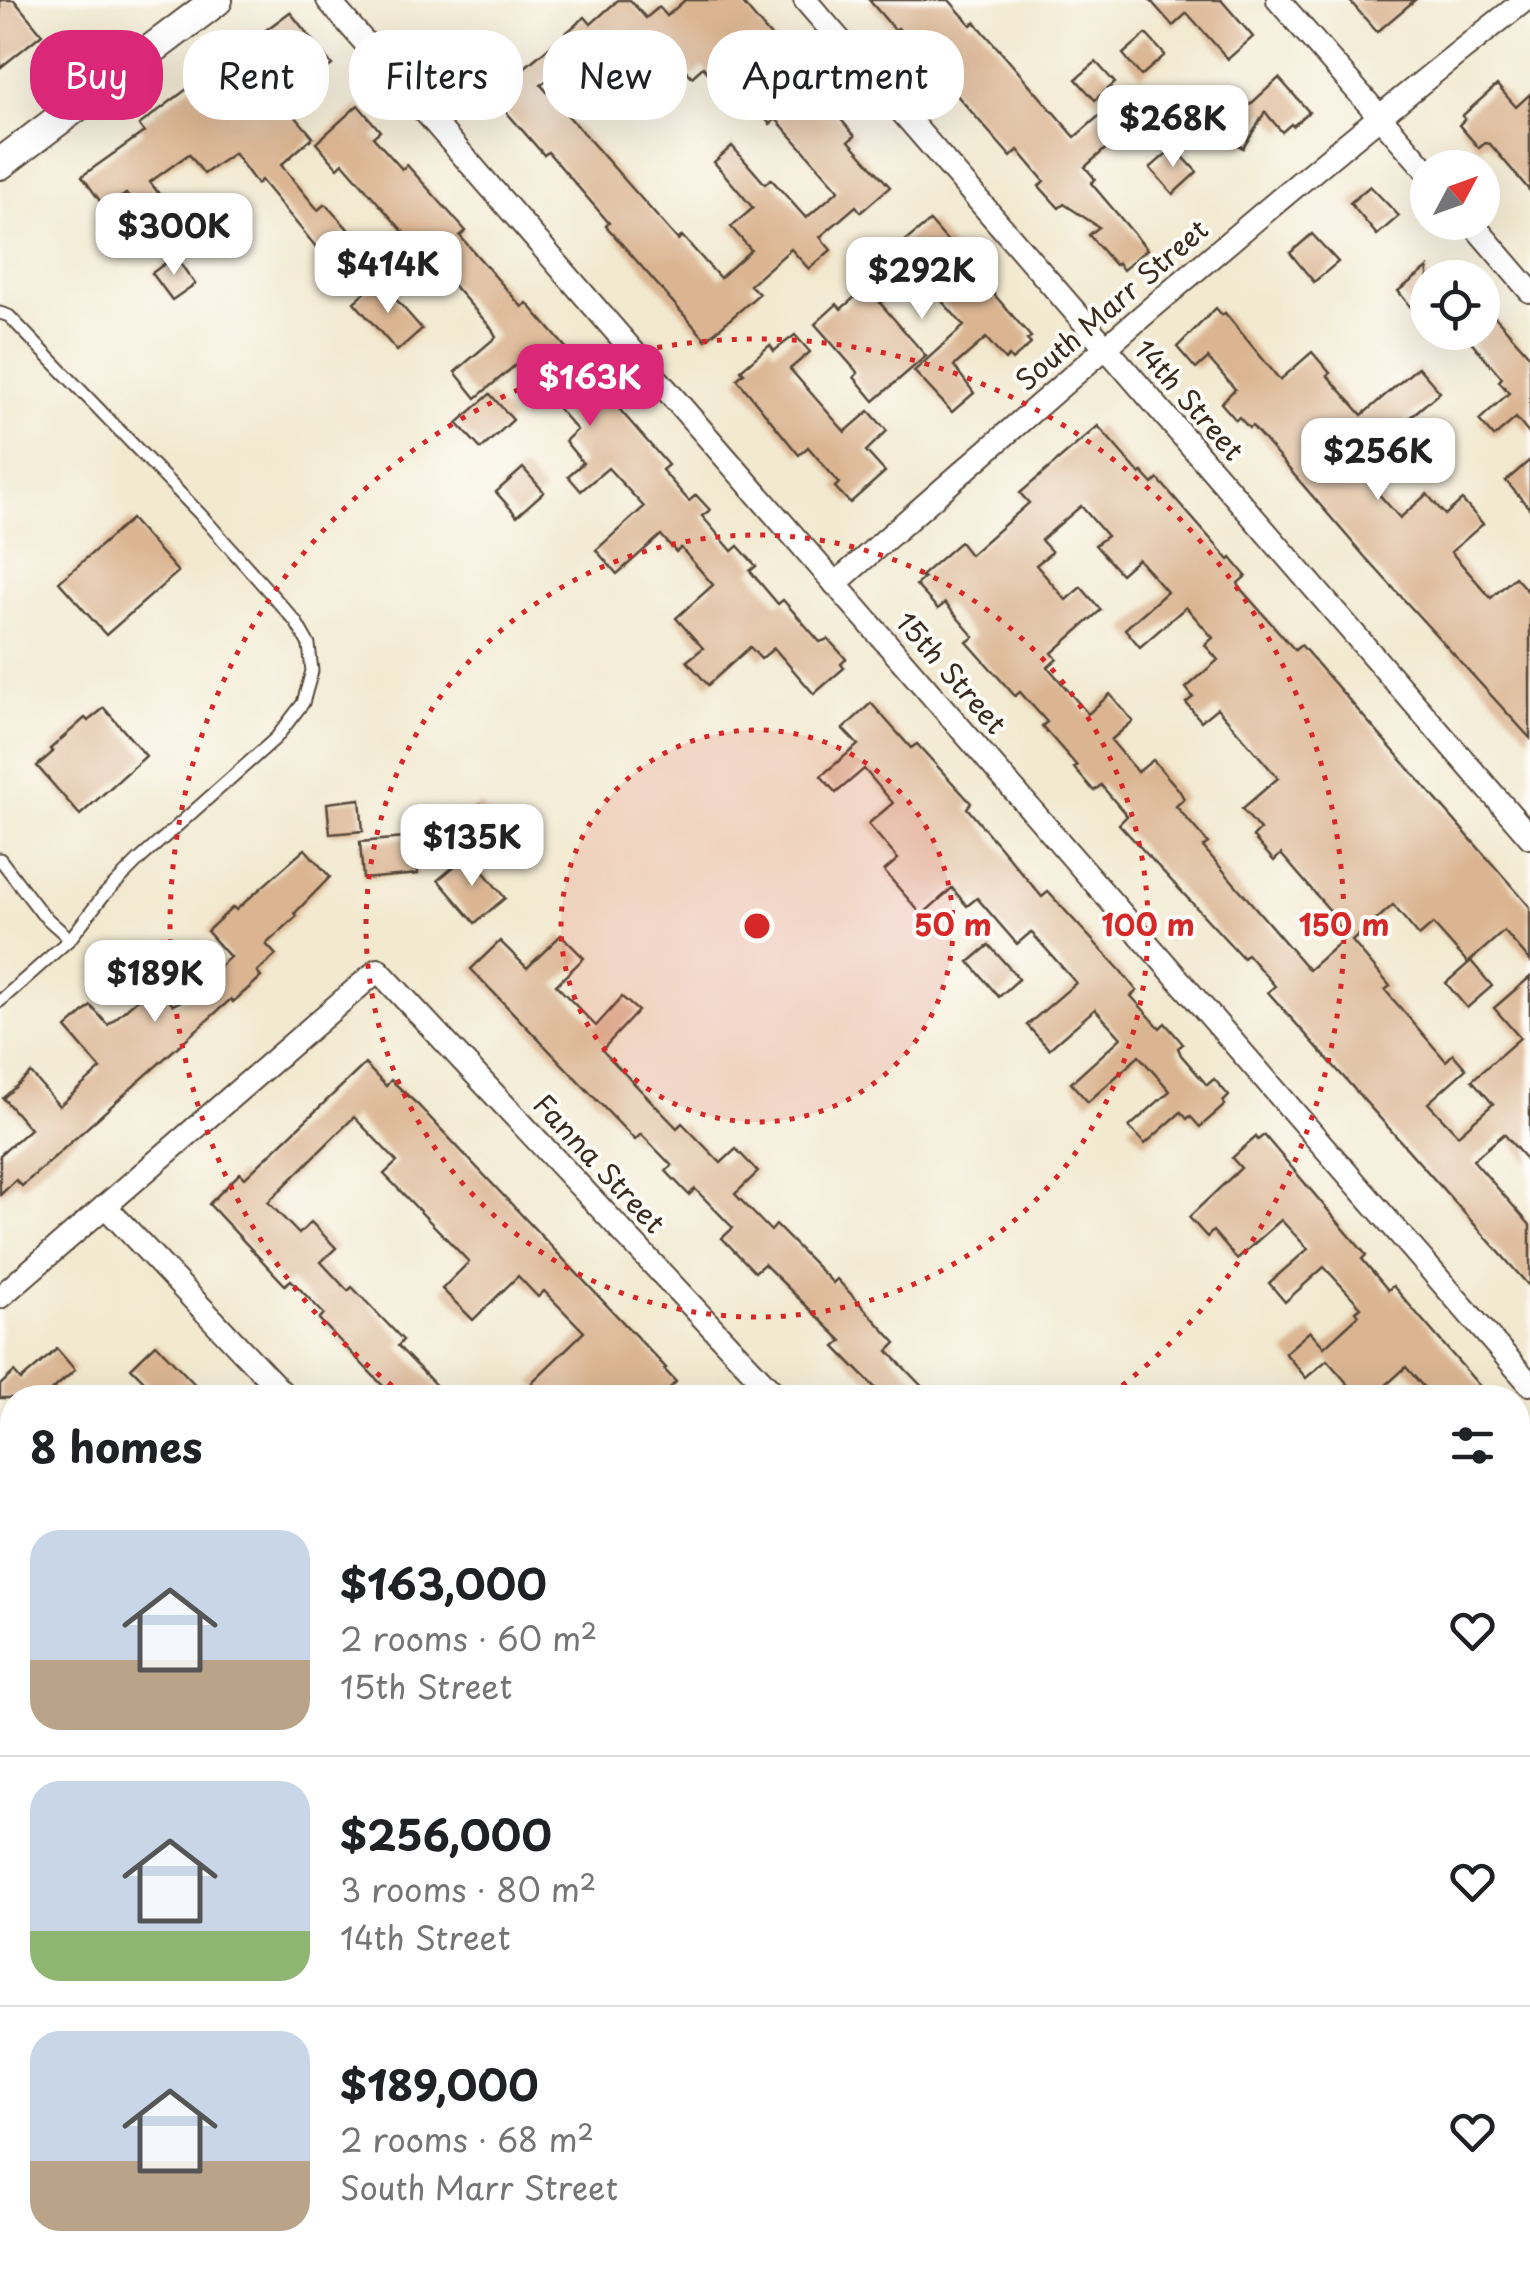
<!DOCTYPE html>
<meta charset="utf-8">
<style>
:root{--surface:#fff;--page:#f6f6f6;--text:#202124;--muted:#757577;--line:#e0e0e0;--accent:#db2777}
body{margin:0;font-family:"Playpen Sans",sans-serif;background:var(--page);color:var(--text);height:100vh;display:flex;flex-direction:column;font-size:38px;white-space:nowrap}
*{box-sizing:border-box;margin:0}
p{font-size:32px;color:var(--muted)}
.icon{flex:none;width:55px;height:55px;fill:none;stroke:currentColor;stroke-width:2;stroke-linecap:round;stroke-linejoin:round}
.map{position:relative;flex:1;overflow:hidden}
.side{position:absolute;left:0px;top:1385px;width:1530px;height:892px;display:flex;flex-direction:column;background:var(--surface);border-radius:40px 40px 0 0;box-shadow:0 10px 40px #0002}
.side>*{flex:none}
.top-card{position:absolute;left:30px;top:30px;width:1000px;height:90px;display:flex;gap:20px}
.needle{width:65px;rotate:49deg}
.buttons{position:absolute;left:1410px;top:150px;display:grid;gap:20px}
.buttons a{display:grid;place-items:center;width:90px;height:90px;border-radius:50%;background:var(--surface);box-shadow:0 10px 40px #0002;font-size:50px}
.price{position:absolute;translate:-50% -85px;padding:0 22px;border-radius:20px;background:#fff;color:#222;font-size:32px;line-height:65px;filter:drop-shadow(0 2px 5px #0008)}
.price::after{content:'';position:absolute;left:50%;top:60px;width:30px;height:22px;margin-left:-15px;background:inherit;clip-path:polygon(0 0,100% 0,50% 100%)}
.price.active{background:var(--accent);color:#fff}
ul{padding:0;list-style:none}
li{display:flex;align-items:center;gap:30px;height:250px;padding:0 30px}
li+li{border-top:2px solid var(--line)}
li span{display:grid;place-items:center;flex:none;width:280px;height:200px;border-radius:30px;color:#555}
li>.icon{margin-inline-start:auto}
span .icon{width:120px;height:120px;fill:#fffc;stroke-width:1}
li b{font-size:42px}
h2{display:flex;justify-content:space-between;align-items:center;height:120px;padding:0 30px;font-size:42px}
.tag{padding:0 35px;border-radius:40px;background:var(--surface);box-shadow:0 10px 40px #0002;font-size:35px;line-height:90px}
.tag.active{background:var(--accent);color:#fff}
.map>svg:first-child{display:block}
</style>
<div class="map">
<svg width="1530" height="2277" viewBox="0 0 1530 2277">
<rect width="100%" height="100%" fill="#fdfcf7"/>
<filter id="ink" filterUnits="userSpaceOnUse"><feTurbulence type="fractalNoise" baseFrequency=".01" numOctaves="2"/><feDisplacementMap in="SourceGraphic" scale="20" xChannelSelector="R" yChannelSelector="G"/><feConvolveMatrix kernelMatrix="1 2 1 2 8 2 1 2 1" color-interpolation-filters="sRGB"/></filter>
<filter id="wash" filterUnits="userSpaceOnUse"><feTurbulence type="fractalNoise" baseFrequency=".0048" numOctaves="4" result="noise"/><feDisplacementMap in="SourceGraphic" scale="40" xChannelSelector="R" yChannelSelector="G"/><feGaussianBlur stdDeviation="2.25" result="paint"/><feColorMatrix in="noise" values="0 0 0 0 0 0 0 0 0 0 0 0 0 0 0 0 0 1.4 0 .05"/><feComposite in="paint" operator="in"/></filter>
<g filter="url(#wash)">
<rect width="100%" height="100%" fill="#f2e9d0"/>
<g id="blocks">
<g fill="#dbb592" fill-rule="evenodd">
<path d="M 0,0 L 14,0 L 42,34 L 0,68 Z"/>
<path d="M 618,0 L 630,0 L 646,18 L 659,7 L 667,16 L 685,0 L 740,0 L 855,136 L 849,141 L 890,187 L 861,212 L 856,206 L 820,237 L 831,250 L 809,269 L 791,249 L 750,285 L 759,294 L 706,340 L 606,226 L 609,223 L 548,152 L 544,155 L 488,91 L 493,86 L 490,83 L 517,60 L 524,68 L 585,17 L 591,24 ZM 656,35 L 692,77 L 703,67 L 728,96 L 737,88 L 770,124 L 776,119 L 839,190 L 806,218 L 771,179 L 765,184 L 732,146 L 714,162 L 753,208 L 731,227 L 751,250 L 720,278 L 682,236 L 678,240 L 541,85 L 584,48 L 613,81 L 602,90 L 623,114 L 649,92 L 624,63 Z"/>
<path d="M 869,0 L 949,0 L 971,25 L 975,22 L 1075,137 L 1109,107 L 1128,129 L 1085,167 L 1095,179 L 1091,183 L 1147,249 L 1123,270 L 1118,263 L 1115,265 L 1089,235 L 1099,227 L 1064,204 L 1059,208 L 1039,186 L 1044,181 L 1018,150 L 1011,157 L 898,28 L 895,30 Z"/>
<path d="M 1150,0 L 1221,0 L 1253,37 L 1228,59 L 1187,13 L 1173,26 Z"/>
<path d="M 1349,0 L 1415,0 L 1377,32 Z"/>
<path d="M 290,12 L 332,65 L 283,102 L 313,137 L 281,165 L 318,210 L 325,204 L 348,229 L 321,253 L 261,180 L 257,184 L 234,153 L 204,174 L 189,154 L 150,182 L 168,206 L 150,219 L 138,201 L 134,204 L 126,194 L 105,208 L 82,176 L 144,132 L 139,125 Z"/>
<path d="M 1146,34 L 1165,55 L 1141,76 L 1123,54 Z"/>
<path d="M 1096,62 L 1115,83 L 1095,100 L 1076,79 Z"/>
<path d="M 1279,78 L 1309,112 L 1293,126 L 1291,124 L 1282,132 L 1265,112 L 1243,148 L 1216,132 L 1231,107 L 1241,113 Z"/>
<path d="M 1497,85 L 1516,107 L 1530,94 L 1530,191 L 1490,144 L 1485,143 L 1479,148 L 1459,125 L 1465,119 L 1462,116 Z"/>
<path d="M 358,105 L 380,131 L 373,137 L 402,169 L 407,165 L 466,231 L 460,236 L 522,307 L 527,303 L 668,465 L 662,470 L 689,501 L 696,495 L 710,510 L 702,516 L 732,551 L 738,546 L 756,566 L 750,571 L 778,604 L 783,600 L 820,642 L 828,639 L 846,659 L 841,664 L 844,668 L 814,694 L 774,648 L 761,659 L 750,647 L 708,685 L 687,661 L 703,648 L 676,618 L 713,585 L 681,548 L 676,552 L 661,535 L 617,574 L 596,550 L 644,507 L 608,468 L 581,491 L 568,476 L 583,463 L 565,441 L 577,430 L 518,363 L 476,398 L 455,372 L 496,337 L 492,329 L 432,261 L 427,265 L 404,239 L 407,236 L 343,163 L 338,168 L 316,143 Z"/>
<path d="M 1174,147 L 1197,172 L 1173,194 L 1150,168 Z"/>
<path d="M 1370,186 L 1399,216 L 1377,235 L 1350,203 Z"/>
<path d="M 930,221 L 1031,337 L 1027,340 L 1031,344 L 1012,360 L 1009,356 L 1005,360 L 986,338 L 954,366 L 974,393 L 952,412 L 914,371 L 964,326 L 916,272 L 880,303 L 926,356 L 874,401 L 854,377 L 858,373 L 815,324 L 837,304 L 841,309 L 889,268 L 882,260 Z"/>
<path d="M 1312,234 L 1338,262 L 1314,282 L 1290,253 Z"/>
<path d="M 175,256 L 195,284 L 172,300 L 152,273 Z"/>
<path d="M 1428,268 L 1428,329 L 1398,291 Z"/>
<path d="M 379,280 L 422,329 L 397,351 L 354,302 Z"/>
<path d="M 1482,302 L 1530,356 L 1530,435 L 1516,418 L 1494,437 L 1479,420 L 1509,393 L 1499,381 L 1502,378 L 1463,332 L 1482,332 Z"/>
<path d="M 1216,308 L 1222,315 L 1225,313 L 1280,380 L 1312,352 L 1330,373 L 1327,375 L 1362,415 L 1418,367 L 1440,392 L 1353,465 L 1400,518 L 1427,494 L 1445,515 L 1462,500 L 1483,524 L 1451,552 L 1491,598 L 1515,577 L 1530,594 L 1530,738 L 1365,557 L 1252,426 L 1249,428 L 1239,417 L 1236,420 L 1221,403 L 1235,389 L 1208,358 L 1196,369 L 1177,347 Z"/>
<path d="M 795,335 L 810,352 L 790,369 L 845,432 L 869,411 L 887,431 L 866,451 L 885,472 L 850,503 L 835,487 L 839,483 L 808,447 L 799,455 L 737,379 L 744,373 L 741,370 L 770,345 L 774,351 Z"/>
<path d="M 490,394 L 513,420 L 481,449 L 457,423 Z"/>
<path d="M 1098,426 L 1140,474 L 1142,472 L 1153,484 L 1158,479 L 1229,560 L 1231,558 L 1246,576 L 1238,583 L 1240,588 L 1293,648 L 1295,650 L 1301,645 L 1530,907 L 1530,961 L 1504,931 L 1468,963 L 1433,924 L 1419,936 L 1393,905 L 1352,941 L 1390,986 L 1385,990 L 1446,1061 L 1453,1054 L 1466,1069 L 1428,1103 L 1458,1135 L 1493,1104 L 1472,1080 L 1520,1038 L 1494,1008 L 1530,977 L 1530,1164 L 1504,1134 L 1473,1160 L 1530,1225 L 1530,1287 L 1268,992 L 1275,986 L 1247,954 L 1243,958 L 1119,824 L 1127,816 L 1101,785 L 1094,791 L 1074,768 L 1077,766 L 1042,726 L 1047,722 L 1020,692 L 1015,696 L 967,642 L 974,637 L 945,603 L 938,609 L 916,585 L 924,578 L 921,576 L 960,542 L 970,555 L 1029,503 L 1020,493 ZM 1081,506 L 1107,536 L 1095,545 L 1121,574 L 1138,559 L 1167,592 L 1125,629 L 1140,647 L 1186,607 L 1213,638 L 1205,645 L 1218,660 L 1186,688 L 1193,697 L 1186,703 L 1201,721 L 1217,708 L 1278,778 L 1242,809 L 1260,830 L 1253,837 L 1274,861 L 1281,854 L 1338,920 L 1335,923 L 1346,937 L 1309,970 L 1203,847 L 1208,843 L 1176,806 L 1184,799 L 1179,790 L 1153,760 L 1138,772 L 1111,740 L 1133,721 L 1110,694 L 1088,714 L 1048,667 L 1057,659 L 1052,653 L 1101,610 L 1081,587 L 1066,600 L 1036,565 L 1052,552 L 1041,540 Z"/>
<path d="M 1530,460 L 1530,509 L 1506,481 Z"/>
<path d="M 523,468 L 544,492 L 517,516 L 496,492 Z"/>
<path d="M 131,519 L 178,572 L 106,635 L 59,582 Z"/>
<path d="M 871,703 L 911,748 L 917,744 L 971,803 L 967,808 L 1042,897 L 1048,892 L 1120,970 L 1137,991 L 1131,996 L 1158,1026 L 1160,1028 L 1165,1023 L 1183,1044 L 1178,1048 L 1181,1055 L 1207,1085 L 1214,1079 L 1229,1096 L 1223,1102 L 1225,1105 L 1200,1127 L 1190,1116 L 1187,1119 L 1181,1112 L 1145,1144 L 1129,1127 L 1170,1091 L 1139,1056 L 1088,1102 L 1071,1083 L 1121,1038 L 1095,1009 L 1049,1049 L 1027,1025 L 1076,983 L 1031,932 L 1017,944 L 977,898 L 967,906 L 952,888 L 922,915 L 884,871 L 898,859 L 868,824 L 893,803 L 864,769 L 836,793 L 821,776 L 858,745 L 843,729 Z"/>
<path d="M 104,708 L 146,756 L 80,815 L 37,766 L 53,752 L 50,749 L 85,718 L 88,721 Z"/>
<path d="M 360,799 L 363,831 L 330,834 L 327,803 Z"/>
<path d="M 480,804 L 501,829 L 477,849 L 456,823 Z"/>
<path d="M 415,837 L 418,874 L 363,879 L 360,842 Z"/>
<path d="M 305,849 L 330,877 L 295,913 L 297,916 L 266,944 L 276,955 L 257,972 L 261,977 L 233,1002 L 231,999 L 22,1186 L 16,1180 L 0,1195 L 0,1155 L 30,1129 L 3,1098 L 31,1073 L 59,1106 L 101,1069 L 66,1028 L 91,1006 L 108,1025 L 155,984 L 173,1005 L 183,1000 L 230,957 L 207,931 L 233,907 L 236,910 Z"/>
<path d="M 469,854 L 505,898 L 475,923 L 438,880 Z"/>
<path d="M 561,935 L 584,958 L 556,985 L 596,1026 L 622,997 L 638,1011 L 602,1050 L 677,1128 L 682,1123 L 721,1163 L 736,1149 L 758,1172 L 735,1194 L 771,1231 L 776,1225 L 833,1283 L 837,1279 L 896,1343 L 888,1351 L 933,1398 L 885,1398 L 835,1347 L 842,1341 L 764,1264 L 755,1272 L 722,1238 L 733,1228 L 695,1189 L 689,1195 L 666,1171 L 672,1166 L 641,1134 L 635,1140 L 471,969 L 500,941 L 527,968 Z"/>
<path d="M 989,945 L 1019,979 L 999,997 L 969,962 Z"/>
<path d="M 1471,961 L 1492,986 L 1467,1008 L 1446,983 Z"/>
<path d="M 365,1064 L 386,1086 L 391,1080 L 418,1105 L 666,1368 L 664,1369 L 676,1382 L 660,1398 L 547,1398 L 532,1382 L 584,1332 L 544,1291 L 538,1297 L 518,1276 L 473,1320 L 442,1289 L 469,1262 L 384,1174 L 397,1162 L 354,1117 L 268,1202 L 299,1234 L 311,1222 L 336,1248 L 321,1262 L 348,1291 L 352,1287 L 403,1340 L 398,1346 L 448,1398 L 373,1398 L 384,1387 L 319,1319 L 324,1314 L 291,1280 L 285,1285 L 209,1204 L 240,1173 L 245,1178 Z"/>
<path d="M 1264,1135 L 1366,1255 L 1362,1259 L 1388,1290 L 1393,1286 L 1490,1398 L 1433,1398 L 1406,1367 L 1372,1398 L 1360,1398 L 1327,1360 L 1306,1378 L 1285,1353 L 1310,1331 L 1324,1347 L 1359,1315 L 1356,1311 L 1361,1307 L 1324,1267 L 1285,1302 L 1269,1283 L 1308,1249 L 1281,1220 L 1237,1259 L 1213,1231 L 1207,1237 L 1189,1217 L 1241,1168 L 1232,1158 L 1256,1137 L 1258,1140 Z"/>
<path d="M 156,1344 L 208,1398 L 138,1398 L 150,1387 L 131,1368 Z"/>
<path d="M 57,1349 L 75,1370 L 43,1398 L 0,1398 L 0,1385 L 14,1372 L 21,1380 Z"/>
</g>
</g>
</g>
<g filter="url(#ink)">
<use href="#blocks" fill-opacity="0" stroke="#564739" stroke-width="2.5"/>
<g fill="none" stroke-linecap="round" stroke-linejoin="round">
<defs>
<g id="lane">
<path d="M 0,313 L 9,316 L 200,514 L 296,622 L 309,645 L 312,671 L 303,703 L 276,738 L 140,859 L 103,896 L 70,939 L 0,1001"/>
<path d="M 0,859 L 42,914 L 70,939"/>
</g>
<g id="street">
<path d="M 328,0 L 1530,1384"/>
<path d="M 805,0 L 1530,837"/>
<path d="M 1278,0 L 1428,172"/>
<path d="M 1471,222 L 1530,291"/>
<path d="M 835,584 C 1061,385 1288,186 1525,0"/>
<path d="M 105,1206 L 287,1398"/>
<path d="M 0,1297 L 378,970 L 778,1398"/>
<path d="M 1518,1456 L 1530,1445"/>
<path d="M 0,1790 L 12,1780"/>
<path d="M 0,1869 L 12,1885"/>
<path d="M 1518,2172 L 1530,2186"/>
<path d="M 325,2265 L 335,2277"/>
<path d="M 1076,2265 L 1086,2277"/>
<path d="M 567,2277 L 581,2265"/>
<path d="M 1278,2277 L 1292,2265"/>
</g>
<path id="secondary" d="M 0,164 L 217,0"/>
</defs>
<use href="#lane" stroke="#564739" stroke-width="15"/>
<use href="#street" stroke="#564739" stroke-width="26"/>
<use href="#secondary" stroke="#564739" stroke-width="34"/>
<use href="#lane" stroke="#fff" stroke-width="11"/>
<use href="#street" stroke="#fff" stroke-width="22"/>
<use href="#secondary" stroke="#fff" stroke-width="30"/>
</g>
</g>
<circle cx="757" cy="926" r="196" fill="#d62828" fill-opacity=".12"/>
<g fill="none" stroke="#d62828" stroke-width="5" stroke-dasharray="5 10">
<circle cx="757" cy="926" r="196"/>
<circle cx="757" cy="926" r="391"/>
<path d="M404 1395A587 587 0 1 1 1110 1395"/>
</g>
<g text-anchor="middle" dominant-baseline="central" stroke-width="8" stroke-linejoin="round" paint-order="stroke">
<g font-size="28" fill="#3b2a1e" stroke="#fdfcf7">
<text transform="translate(1111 304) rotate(-41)">South Marr Street</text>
<text transform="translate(1190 399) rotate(49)">14th Street</text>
<text transform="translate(952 672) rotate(49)">15th Street</text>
<text transform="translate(600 1163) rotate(47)">Fanna Street</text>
</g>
</g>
<circle cx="757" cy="926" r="15" fill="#d62828" stroke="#fdfcf7" stroke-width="5"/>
<g font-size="30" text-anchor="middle" font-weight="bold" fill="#d62828" stroke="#fdfcf7" stroke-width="8" stroke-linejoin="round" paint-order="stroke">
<text x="953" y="936">50 m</text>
<text x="1148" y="936">100 m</text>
<text x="1344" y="936">150 m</text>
</g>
</svg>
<div class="buttons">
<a><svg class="needle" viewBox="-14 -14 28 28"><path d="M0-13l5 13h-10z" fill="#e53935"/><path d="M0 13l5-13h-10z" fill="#757577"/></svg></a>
<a><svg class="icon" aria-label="locate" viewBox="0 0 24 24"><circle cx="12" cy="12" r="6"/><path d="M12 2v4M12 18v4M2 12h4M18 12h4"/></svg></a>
</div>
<b class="price" style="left:1173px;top:170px">$268K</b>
<b class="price" style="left:174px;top:278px">$300K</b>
<b class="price" style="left:388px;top:316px">$414K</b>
<b class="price" style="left:922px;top:322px">$292K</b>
<b class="price active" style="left:590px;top:429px">$163K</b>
<b class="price" style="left:1378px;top:503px">$256K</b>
<b class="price" style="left:472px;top:889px">$135K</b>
<b class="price" style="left:155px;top:1025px">$189K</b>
<div class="top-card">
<a class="tag active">Buy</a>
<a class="tag">Rent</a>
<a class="tag">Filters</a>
<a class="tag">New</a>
<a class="tag">Apartment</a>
</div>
<section class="side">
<h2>8 homes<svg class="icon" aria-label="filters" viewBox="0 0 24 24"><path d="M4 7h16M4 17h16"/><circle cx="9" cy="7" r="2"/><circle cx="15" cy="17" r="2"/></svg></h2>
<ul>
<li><span style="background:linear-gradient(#c9d6e8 65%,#b9a48a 0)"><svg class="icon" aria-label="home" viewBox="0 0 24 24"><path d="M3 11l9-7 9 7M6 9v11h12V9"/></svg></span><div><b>$163,000</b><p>2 rooms · 60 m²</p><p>15th Street</p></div><svg class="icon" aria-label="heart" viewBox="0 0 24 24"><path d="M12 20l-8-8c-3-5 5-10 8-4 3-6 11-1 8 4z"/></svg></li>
<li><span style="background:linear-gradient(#c9d6e8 75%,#8fb573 0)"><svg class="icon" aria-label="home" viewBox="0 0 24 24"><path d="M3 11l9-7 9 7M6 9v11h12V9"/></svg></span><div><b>$256,000</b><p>3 rooms · 80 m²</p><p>14th Street</p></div><svg class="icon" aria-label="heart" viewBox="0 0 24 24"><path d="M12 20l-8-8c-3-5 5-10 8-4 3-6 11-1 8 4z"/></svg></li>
<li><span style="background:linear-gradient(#c9d6e8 65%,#b9a48a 0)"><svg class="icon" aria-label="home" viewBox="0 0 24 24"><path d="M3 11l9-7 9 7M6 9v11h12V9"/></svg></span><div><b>$189,000</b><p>2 rooms · 68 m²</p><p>South Marr Street</p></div><svg class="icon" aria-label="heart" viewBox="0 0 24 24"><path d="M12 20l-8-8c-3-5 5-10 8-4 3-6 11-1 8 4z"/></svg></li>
</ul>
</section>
</div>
